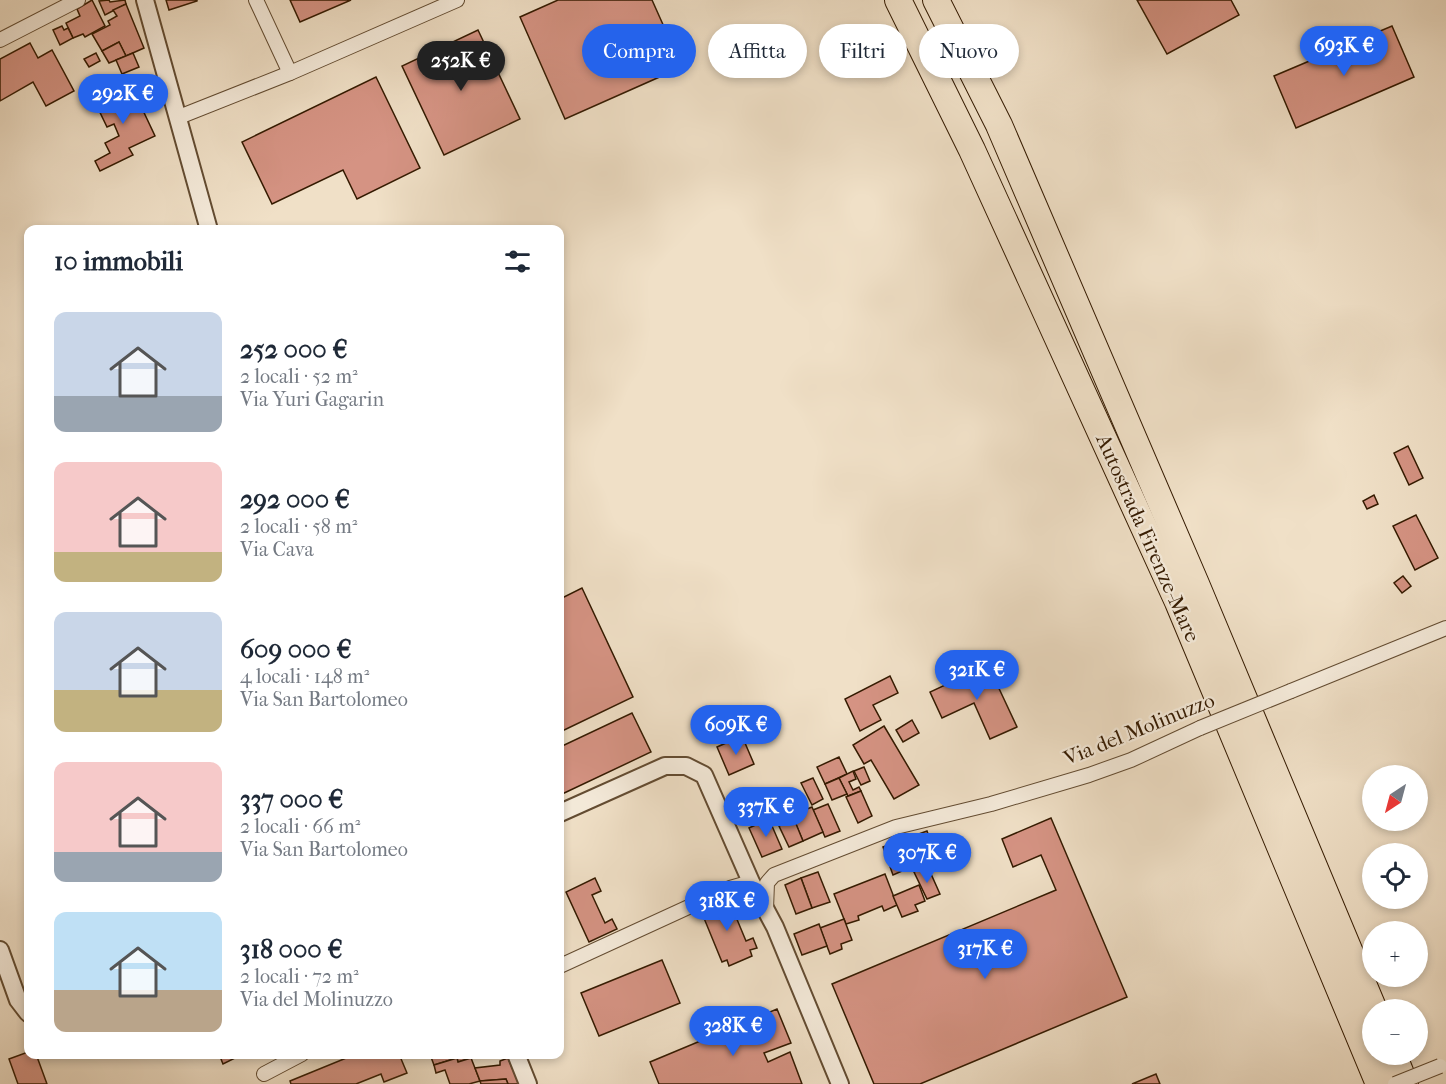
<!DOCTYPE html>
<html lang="it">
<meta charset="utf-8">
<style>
:root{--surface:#fff;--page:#f2f2f3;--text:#1f2937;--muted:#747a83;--accent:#2563eb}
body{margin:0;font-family:"IM FELL French Canon",serif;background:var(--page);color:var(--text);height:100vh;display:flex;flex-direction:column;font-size:22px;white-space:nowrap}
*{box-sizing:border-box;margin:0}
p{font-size:20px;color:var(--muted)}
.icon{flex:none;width:33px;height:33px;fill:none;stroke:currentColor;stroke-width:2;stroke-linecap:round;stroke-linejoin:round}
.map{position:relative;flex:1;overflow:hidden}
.drawer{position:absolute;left:24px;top:225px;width:540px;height:834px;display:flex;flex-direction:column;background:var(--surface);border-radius:12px;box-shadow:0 3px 9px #0003}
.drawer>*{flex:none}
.guide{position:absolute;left:582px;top:24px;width:570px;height:54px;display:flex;gap:12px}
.needle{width:39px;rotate:216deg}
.tools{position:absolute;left:1362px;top:765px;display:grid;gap:12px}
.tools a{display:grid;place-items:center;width:66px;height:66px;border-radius:50%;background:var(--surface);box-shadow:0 3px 9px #0003;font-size:30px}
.price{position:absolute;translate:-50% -51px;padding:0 14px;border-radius:21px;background:var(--accent);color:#fff;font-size:20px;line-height:39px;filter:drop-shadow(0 2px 3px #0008)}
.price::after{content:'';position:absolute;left:50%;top:36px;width:18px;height:14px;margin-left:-9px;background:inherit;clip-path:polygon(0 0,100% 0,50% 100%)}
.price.selected{background:#222;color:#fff}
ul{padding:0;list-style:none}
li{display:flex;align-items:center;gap:18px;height:150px;padding:0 30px}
li span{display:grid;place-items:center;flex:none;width:168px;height:120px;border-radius:12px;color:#555}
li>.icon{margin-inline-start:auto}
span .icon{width:72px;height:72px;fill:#fffc;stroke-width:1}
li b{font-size:26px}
h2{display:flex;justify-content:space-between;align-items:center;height:72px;padding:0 30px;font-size:26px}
.pill{padding:0 21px;border-radius:27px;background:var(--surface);box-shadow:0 3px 9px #0003;font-size:21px;line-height:54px}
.pill.selected{background:var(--accent);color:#fff}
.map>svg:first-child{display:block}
</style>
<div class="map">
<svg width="1446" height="1084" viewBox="0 0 1446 1084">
<rect width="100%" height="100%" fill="#f0e0c7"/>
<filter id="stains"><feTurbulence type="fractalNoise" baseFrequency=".00333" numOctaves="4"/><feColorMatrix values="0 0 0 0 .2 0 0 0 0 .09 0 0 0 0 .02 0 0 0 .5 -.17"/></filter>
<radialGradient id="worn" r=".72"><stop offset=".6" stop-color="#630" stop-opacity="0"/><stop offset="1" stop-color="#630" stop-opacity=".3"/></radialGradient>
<g fill="#d59383" stroke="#341a00" stroke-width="1.5">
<path d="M 92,0 L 105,26 L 85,37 L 83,34 L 73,38 L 66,23 L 80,16 L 77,9 Z"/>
<path d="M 109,0 L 110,2 L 125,0 L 126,4 L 105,15 L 99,1 Z"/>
<path d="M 166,0 L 197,0 L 197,1 L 169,10 Z"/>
<path d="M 290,0 L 351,0 L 300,22 Z"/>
<path d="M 558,0 L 652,0 L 682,67 L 565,119 L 520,17 Z"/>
<path d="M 1137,0 L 1231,0 L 1239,15 L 1167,54 Z"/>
<path d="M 126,4 L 144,48 L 126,56 L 119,42 L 102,51 L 92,34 L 110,25 L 108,21 L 117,16 L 113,10 Z"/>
<path d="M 62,26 L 64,30 L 68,28 L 73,38 L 60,45 L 53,30 Z"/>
<path d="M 1392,26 L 1414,77 L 1296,128 L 1274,76 Z"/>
<path d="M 478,30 L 520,119 L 444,155 L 402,66 Z"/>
<path d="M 119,42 L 126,56 L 109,63 L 102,51 Z"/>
<path d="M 30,43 L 38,58 L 52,50 L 74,91 L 46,106 L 33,82 L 0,101 L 0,59 Z"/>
<path d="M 96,53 L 100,61 L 89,67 L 84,59 Z"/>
<path d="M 133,53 L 139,67 L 122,74 L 116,60 Z"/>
<path d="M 376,77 L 420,168 L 357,199 L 343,170 L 272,204 L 242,142 Z"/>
<path d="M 131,85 L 155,136 L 129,148 L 133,155 L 100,171 L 95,161 L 110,153 L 105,143 L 119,136 L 114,124 L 107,127 L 95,102 Z"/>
<path d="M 1408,446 L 1423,478 L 1409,485 L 1394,453 Z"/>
<path d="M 1374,495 L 1378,504 L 1367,509 L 1363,501 Z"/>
<path d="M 1416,515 L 1438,558 L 1415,570 L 1393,526 Z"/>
<path d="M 1403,576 L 1411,586 L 1402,593 L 1394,583 Z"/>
<path d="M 582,588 L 633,697 L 560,732 L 560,599 Z"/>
<path d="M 988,665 L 1017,727 L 990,739 L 974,703 L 942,718 L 930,692 Z"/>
<path d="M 890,676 L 898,693 L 873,705 L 881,720 L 860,731 L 845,699 Z"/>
<path d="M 632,713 L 651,752 L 560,795 L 560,747 Z"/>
<path d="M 912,720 L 919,733 L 903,742 L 896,730 Z"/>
<path d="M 884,726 L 919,785 L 894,799 L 871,760 L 864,764 L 853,745 Z"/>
<path d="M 742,736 L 754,764 L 729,775 L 717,747 Z"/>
<path d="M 839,757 L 847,774 L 825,784 L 817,767 Z"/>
<path d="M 864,767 L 870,781 L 861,785 L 854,771 Z"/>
<path d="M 853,771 L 856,779 L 849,782 L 853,790 L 859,787 L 861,791 L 848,796 L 839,778 Z"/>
<path d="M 813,778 L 823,799 L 812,805 L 801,783 Z"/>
<path d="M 839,778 L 847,794 L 832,800 L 825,784 Z"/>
<path d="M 861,791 L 872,816 L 858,823 L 846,797 Z"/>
<path d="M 784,802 L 789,814 L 773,821 L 768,809 Z"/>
<path d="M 828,804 L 840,831 L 825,837 L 813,810 Z"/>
<path d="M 812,807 L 823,832 L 803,841 L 792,815 Z"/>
<path d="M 1051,818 L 1127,997 L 920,1084 L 874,1084 L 832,984 L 1056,890 L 1041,855 L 1013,867 L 1002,839 Z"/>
<path d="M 769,819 L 782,849 L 762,857 L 749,828 Z"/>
<path d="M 794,819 L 803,841 L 789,847 L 779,826 Z"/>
<path d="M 927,831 L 936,856 L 893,875 L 883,847 Z"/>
<path d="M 920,869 L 924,876 L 931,874 L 940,894 L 927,899 L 914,872 Z"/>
<path d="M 818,872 L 830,902 L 812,908 L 801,878 Z"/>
<path d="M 885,874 L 897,905 L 884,911 L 882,906 L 858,916 L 859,920 L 846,924 L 834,894 Z"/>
<path d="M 595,878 L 601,891 L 592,895 L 605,923 L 612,919 L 617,929 L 589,942 L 566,892 Z"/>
<path d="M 801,878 L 812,908 L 796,914 L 785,885 Z"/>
<path d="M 919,885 L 925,901 L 915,905 L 918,911 L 902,917 L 893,896 Z"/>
<path d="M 722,897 L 726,907 L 731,905 L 746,941 L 753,938 L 757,948 L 750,950 L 752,956 L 729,966 L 727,960 L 722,962 L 699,906 Z"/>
<path d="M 844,919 L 852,940 L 841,944 L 842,949 L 830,954 L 820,928 Z"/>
<path d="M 819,924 L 827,946 L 802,955 L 794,934 Z"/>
<path d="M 662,960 L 680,1003 L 599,1036 L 581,993 Z"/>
<path d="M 777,1009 L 791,1043 L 764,1053 L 768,1062 L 790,1052 L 802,1084 L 659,1084 L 650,1062 Z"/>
<path d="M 28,1052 L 28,1054 L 36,1054 L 47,1084 L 18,1084 L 9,1059 Z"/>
<path d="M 219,1054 L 243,1054 L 223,1064 Z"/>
<path d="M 356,1054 L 399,1054 L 407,1073 L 384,1082 L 381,1074 L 356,1084 L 291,1084 L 290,1081 Z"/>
<path d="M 437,1054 L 470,1054 L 471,1058 L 458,1062 L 457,1058 L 434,1065 L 431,1057 Z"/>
<path d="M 457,1058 L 458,1062 L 471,1058 L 480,1081 L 469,1084 L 450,1084 L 445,1070 L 436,1073 L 434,1065 Z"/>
<path d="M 508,1058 L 519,1084 L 508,1084 L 506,1079 L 480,1081 L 475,1068 L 500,1065 L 500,1061 Z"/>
<path d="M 1156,1074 L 1160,1084 L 1132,1084 Z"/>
<path d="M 506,1079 L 508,1084 L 481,1084 L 480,1081 Z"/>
</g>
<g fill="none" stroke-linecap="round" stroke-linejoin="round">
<defs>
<g id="minor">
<path d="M 256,0 L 290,73"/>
<path d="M 0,40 L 78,0"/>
<path d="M 179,117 L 290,73 L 457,0"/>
<path d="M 1291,691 L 1446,628"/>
<path d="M 766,909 L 767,883 L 774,875 L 896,827 L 991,804 L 1089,775 L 1131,760 L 1200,728"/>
<path d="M 560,966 L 730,888 L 751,882"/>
<path d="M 264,1074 L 302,1054"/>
</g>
<g id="tertiary">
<path d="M 145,0 L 209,230"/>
<path d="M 560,813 L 665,766 L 686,766 L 704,775 L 751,882 L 775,927 L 840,1084"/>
<path d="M 0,950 L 18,1000 L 28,1013"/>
<path d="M 516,1054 L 528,1084"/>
</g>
<g id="motorway">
<path d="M 898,0 L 972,150 L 1178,602 L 1379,1084"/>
<path d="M 936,0 L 999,125 L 1196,584 L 1374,1010"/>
<path d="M 1393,1054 L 1405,1084"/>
</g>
</defs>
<use href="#minor" stroke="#634c32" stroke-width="16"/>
<use href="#tertiary" stroke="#634c32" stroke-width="20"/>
<use href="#motorway" stroke="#341a00" stroke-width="28"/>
<use href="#minor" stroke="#f5ebdb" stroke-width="14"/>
<use href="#tertiary" stroke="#f5ebdb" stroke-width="16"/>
<use href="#motorway" stroke="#f0e0c7" stroke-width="26"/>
<defs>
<g id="minor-bridge">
<path d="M 1200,728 L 1291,691"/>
<path d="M 1395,1084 L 1440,1066"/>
</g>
</defs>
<use href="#minor-bridge" stroke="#634c32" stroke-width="16" stroke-linecap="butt"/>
<use href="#minor-bridge" stroke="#f5ebdb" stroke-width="14"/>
</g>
<g text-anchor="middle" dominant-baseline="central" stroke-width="4.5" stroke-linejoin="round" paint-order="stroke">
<g font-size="21" fill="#341a00" stroke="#f5ebdb">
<text transform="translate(1148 538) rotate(66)">Autostrada Firenze-Mare</text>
<text transform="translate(1139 729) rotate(-22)">Via del Molinuzzo</text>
</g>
</g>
<rect width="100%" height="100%" filter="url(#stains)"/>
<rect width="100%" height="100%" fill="url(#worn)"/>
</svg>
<div class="tools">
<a><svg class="needle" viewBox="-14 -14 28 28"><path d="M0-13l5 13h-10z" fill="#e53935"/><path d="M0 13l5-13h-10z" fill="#747a83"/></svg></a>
<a><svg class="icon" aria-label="locate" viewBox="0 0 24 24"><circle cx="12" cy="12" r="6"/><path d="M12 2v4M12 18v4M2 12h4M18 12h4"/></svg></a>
<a>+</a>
<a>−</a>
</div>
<b class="price" style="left:1344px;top:77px">693K €</b>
<b class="price selected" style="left:461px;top:92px">252K €</b>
<b class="price" style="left:123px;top:125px">292K €</b>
<b class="price" style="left:977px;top:701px">321K €</b>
<b class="price" style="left:736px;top:756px">609K €</b>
<b class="price" style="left:766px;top:838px">337K €</b>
<b class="price" style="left:927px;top:884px">307K €</b>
<b class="price" style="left:727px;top:932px">318K €</b>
<b class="price" style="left:985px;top:980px">317K €</b>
<b class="price" style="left:733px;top:1057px">328K €</b>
<div class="guide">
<a class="pill selected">Compra</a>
<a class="pill">Affitta</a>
<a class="pill">Filtri</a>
<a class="pill">Nuovo</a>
</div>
<section class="drawer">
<h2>10 immobili<svg class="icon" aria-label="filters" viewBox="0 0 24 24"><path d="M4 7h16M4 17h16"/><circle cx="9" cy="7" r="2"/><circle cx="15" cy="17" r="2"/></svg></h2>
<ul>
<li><span style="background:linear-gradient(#c9d6e8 70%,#9aa5b1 0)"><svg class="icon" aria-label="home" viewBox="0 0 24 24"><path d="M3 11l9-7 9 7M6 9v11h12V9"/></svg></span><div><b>252 000 €</b><p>2 locali · 52 m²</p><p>Via Yuri Gagarin</p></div></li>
<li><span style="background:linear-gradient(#f6c9c9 75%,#c2b280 0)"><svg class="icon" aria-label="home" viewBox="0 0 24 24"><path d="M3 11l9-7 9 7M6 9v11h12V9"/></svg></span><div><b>292 000 €</b><p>2 locali · 58 m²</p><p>Via Cava</p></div></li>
<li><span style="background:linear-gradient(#c9d6e8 65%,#c2b280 0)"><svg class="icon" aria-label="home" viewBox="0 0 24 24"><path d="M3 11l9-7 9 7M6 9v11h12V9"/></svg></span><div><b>609 000 €</b><p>4 locali · 148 m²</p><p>Via San Bartolomeo</p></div></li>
<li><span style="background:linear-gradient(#f6c9c9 75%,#9aa5b1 0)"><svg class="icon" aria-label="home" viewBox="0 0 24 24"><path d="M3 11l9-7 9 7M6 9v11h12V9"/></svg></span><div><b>337 000 €</b><p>2 locali · 66 m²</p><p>Via San Bartolomeo</p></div></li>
<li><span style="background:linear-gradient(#bfe0f5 65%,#b9a48a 0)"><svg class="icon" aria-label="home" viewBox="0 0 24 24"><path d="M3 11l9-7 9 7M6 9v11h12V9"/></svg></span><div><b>318 000 €</b><p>2 locali · 72 m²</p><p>Via del Molinuzzo</p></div></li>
</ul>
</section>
</div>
